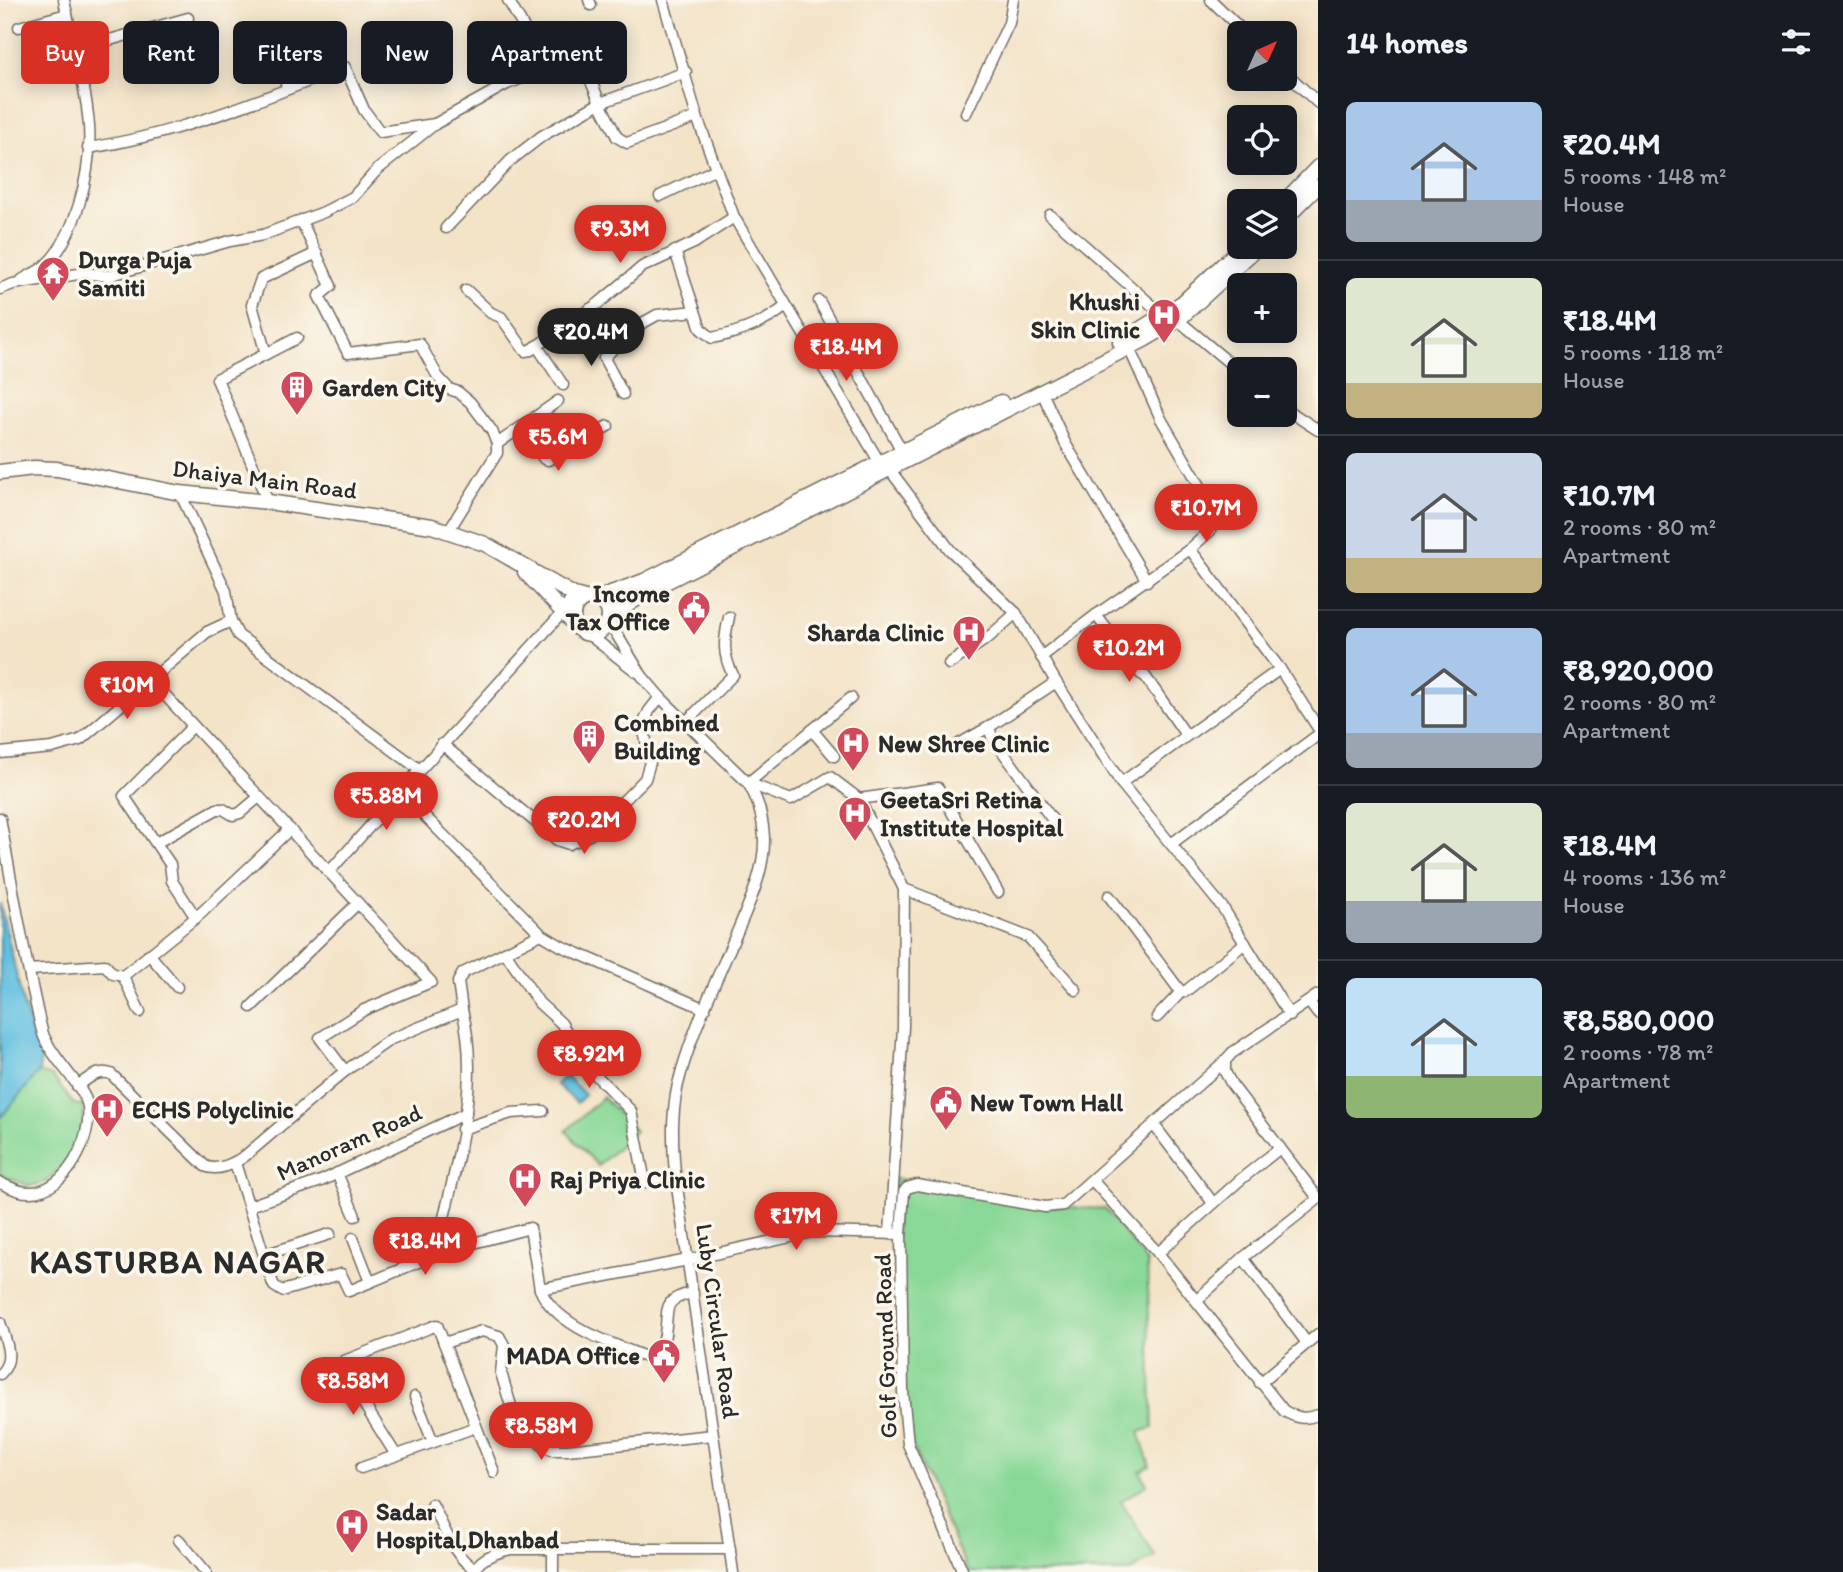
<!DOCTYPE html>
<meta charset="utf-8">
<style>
:root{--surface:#171b24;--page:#20242c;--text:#f1f3f6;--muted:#9ea1a6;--line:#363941;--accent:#d93025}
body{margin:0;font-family:Itim,sans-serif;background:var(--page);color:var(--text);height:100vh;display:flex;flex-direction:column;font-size:26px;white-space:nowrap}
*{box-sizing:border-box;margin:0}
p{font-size:23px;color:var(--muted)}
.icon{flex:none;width:38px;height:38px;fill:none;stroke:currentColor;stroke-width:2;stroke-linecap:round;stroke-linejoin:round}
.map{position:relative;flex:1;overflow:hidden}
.panel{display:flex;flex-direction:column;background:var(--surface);width:525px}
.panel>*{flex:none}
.top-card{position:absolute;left:21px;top:21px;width:665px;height:63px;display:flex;gap:14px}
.needle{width:46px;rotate:45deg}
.controls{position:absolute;left:1227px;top:21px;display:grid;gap:14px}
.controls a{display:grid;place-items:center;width:70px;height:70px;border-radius:10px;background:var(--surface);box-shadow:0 4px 18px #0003;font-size:35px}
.price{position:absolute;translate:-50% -60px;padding:0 16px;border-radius:24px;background:var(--accent);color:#fff;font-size:23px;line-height:46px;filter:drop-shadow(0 2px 4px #0008)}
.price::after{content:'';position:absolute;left:50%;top:42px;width:21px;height:16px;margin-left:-10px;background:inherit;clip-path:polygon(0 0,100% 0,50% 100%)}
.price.current{background:#222;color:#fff}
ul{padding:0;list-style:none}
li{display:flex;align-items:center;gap:21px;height:175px;padding:0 28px}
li+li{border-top:2px solid var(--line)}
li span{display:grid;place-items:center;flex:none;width:196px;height:140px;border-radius:10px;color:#555}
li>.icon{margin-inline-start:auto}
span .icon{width:84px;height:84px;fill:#fffc;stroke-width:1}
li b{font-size:30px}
h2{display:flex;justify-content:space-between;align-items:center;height:84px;padding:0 28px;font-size:30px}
.chip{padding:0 24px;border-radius:10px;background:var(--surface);box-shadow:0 4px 18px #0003;font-size:24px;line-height:63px}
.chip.current{background:var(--accent);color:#fff}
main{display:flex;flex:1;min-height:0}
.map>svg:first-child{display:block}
</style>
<main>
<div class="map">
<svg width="1318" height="1572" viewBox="0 0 1318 1572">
<rect width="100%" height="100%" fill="#fbf7ec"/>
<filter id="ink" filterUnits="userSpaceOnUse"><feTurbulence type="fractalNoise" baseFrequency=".0143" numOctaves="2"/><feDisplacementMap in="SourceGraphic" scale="14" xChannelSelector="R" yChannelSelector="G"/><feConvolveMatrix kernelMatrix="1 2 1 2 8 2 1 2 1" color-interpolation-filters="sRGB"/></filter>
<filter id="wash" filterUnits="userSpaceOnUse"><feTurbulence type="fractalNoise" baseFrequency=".00686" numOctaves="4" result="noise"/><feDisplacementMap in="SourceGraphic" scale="28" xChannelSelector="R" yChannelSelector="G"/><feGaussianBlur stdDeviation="1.57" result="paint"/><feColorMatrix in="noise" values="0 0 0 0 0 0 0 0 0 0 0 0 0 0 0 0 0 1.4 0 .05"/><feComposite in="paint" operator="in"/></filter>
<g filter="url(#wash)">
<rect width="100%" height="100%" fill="#f3e3c7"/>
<g fill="#8ad897" stroke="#5a8261" stroke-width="2">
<path d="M 39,1072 L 52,1076 L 72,1102 L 76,1105 L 83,1105 L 84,1133 L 75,1154 L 45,1182 L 30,1186 L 0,1175 L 0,1118 Z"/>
<path d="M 603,1097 L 635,1131 L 598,1166 L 566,1131 Z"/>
<path d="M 894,1178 L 1045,1206 L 1105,1209 L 1147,1262 L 1153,1428 L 1139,1432 L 1150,1466 L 1140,1471 L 1147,1485 L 1121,1501 L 1155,1556 L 1129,1572 L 968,1572 L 911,1443 L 902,1397 Z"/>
</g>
<g fill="#62c0e0" stroke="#467686" stroke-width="2">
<path d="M 0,903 L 24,1007 L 31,1028 L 42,1049 L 39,1072 L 0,1118 Z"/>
<path d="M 566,1075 L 585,1095 L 577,1103 L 556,1084 Z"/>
</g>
</g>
<g filter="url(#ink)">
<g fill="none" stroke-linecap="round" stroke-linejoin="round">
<defs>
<g id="minor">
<path d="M 508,0 L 547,68"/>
<path d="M 589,0 L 591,5"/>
<path d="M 663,0 L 697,117 L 734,217 L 880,463"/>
<path d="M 1211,0 L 1245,33"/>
<path d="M 19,27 L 67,14"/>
<path d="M 270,39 L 288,89"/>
<path d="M 74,50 L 188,18"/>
<path d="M 1284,71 L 1318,103"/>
<path d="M 966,113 L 1009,23 L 1013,0"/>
<path d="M 88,148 C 177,135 262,99 345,67 L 364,110 L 380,132 L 435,124"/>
<path d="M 660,196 L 716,169"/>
<path d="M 1050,215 L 1164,316"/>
<path d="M 301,220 L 331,286 L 319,296 L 348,353 L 420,344 L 438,377 L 449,389 L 458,392 L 470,402 L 492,431 L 497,444 L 497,453 L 449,530"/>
<path d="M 446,228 L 511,160 L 542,136 L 600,103 L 617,137 L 627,143 L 697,117"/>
<path d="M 675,251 L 701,329 L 712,338 C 739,333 764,324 786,306"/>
<path d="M 22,280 C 28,276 35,273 41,269 C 76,242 92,169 89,126 C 86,84 72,41 64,0"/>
<path d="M 0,289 L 13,284 L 85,273 L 108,276 L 230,241 L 263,235 L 324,212 L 353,197 L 377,170 L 435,124 L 507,84 L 580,55 L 600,103 L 686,72"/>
<path d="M 466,290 L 491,313 L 501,317 L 525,351 L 531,350 L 599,303 L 642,267 L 694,243 L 734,217"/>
<path d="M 819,301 L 902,451"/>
<path d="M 590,309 L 615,346"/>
<path d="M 1178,320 L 1239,371"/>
<path d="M 537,346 L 563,385"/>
<path d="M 1129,348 L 1161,419 L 1210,503 L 1210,531 L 1190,549"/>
<path d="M 266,354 L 252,305 L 261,279 L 317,253"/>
<path d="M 1042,392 L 1065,443 L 1147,581"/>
<path d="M 623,394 L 604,358 L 632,329 L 657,315 L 695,311"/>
<path d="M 1284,408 L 1318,430"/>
<path d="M 523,427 L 544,459 L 548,460 L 608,426"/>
<path d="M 497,444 L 558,401"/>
<path d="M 890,470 L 950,550 L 1016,613 L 1056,682 L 1121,783 L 1223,908 L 1290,1016"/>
<path d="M 180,493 L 226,591 L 231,621 L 238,635 L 420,770 L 563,612 L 574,595"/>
<path d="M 268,502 L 217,379 L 297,338"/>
<path d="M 1096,615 L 1141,674 L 1145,676 L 1186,735"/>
<path d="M 609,622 L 642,676 L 660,697 L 748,783 C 758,799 763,819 764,838 C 765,870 750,901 738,930 C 718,977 695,1024 681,1073 C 671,1106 672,1139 675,1173 L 733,1572"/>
<path d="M 588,634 L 637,672"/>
<path d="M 1041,657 L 1096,615 L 1190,549 L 1280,669 L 1318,728"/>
<path d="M 949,664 L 989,637 L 1016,613"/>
<path d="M 151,680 L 431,982 L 364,1010 L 320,1038 L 345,1071"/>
<path d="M 686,722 L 733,675 C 722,654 724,640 729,617"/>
<path d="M 193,726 L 124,796 L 170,864 L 172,881 L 196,918"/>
<path d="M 812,730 L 834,756"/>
<path d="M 442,744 L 557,840 L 569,844 L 591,834 L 645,779 L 650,762 L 643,725 L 649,711 L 660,697"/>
<path d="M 959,744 L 989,727"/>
<path d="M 0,753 L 52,748 L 80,740 L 207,632 L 231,621"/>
<path d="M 748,783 L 791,800 L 830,777 L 859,799 L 938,788 L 998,892"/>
<path d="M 748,783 L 851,698"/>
<path d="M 1121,783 L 1280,669"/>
<path d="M 401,792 L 541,934 L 561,946 L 705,1009"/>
<path d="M 859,799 L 904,889 L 1028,937 L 1076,990"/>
<path d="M 0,818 C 10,873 19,928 31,982 C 35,999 38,1017 43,1034 C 52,1060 85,1086 88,1107 C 92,1138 67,1191 31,1192 C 20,1193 10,1187 0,1183"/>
<path d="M 1052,819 L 992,737 L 989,727 L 1056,682"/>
<path d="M 156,843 L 217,809 L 223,809 L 233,815 L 240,813 L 259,797"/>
<path d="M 1171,844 L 1318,735"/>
<path d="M 329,872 L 420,770"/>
<path d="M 1109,896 L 1181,992"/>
<path d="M 505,952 L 539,1003 L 561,1023 L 588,1067 L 631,1111 L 645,1182 L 676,1178"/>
<path d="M 149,954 L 177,987"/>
<path d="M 29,970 L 105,965 L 113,974 L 123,976"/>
<path d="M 1318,995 L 1232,1053 L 1225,1061 L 1225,1072 L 1232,1085 L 1318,1198"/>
<path d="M 1309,1002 L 1318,1014"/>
<path d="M 251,1007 L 358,903"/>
<path d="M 140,1012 L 123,976 L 199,915 L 290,829"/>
<path d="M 1157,1017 L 1181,992 L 1186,991 L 1245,943"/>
<path d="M 77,1086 C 88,1079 98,1069 111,1074 L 205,1166 C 218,1172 233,1164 245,1156 L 345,1071 L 391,1039 L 462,1010 L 458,982 L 463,973 L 541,934"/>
<path d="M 1154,1125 L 1213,1203"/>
<path d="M 462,1129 L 511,1113 L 543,1111"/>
<path d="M 235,1163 L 272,1281 L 274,1286 L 282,1291 L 341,1274 L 349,1291 L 447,1250 L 530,1228 L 540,1289 L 688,1260 L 812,1232 L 901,1234"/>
<path d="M 337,1173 L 355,1216"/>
<path d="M 1092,1180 L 1158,1253 L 1284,1411 C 1297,1418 1304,1420 1318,1415"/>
<path d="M 249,1206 L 321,1181 L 466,1113"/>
<path d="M 890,1234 L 903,1027 L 904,889"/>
<path d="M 353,1238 L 370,1282"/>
<path d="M 1158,1253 L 1240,1180 L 1280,1148"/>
<path d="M 264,1255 L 330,1234"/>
<path d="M 435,1255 C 452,1179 483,1087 462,1010"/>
<path d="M 1243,1258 L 1307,1343"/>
<path d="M 540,1289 C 556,1328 618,1345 655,1361 C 659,1352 664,1343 665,1334 C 669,1309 661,1299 693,1293"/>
<path d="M 1197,1300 L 1243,1258 L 1318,1199"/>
<path d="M 0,1322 C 5,1340 16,1359 0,1374"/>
<path d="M 444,1343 L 482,1331 L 499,1336 L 504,1345 L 501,1373 L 515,1419 L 542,1445 L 552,1450 L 567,1450 L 713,1435"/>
<path d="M 1260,1383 L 1318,1334"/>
<path d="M 415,1397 L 433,1442"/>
<path d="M 396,1455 L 362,1401 L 344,1361 L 437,1325 L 494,1472"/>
<path d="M 361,1468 L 476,1427"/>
<path d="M 432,1504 C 443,1524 453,1557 474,1568"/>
<path d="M 179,1540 L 206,1572"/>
<path d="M 553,1548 L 553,1572"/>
<path d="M 474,1572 C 478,1558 498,1552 511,1549 L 730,1549"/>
<path d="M 963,1572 L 908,1444 L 903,1392 L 901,1234 L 904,1192 L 907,1188 L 917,1185 L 1045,1207 L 1063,1205 L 1225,1061"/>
</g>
<g id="major">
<path d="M 1284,202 L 1318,167"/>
<path d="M 1284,220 L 1318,186"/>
<path d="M 1120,342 L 1182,303 L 1242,247"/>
<path d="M 0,472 L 34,468 L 57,469 L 180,493 L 268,502 L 432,526 L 485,544 L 574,595 L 585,598"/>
<path d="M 525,572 L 576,626"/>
<circle cx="591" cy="616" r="18"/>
<path d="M 597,598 L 644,581 L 1001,402"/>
<path d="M 610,616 L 652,589 L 1144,340 L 1178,320 L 1258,247"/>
</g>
</defs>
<use href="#minor" stroke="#716b62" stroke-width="13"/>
<use href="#major" stroke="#716b62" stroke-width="17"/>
<use href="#minor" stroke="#fff" stroke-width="10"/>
<use href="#major" stroke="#fff" stroke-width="14"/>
</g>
</g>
<defs>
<symbol id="temple-pin" viewBox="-11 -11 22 30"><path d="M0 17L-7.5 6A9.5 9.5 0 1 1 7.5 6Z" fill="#d1495b" stroke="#fbf7ec"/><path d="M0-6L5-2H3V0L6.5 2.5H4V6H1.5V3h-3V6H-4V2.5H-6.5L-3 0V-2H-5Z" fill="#fff"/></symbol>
<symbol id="hospital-pin" viewBox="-11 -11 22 30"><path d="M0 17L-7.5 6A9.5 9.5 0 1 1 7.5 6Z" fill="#d1495b" stroke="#fbf7ec"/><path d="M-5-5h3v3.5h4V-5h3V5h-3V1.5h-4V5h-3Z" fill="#fff"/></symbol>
<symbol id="building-pin" viewBox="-11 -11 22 30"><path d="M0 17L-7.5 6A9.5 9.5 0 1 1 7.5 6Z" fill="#d1495b" stroke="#fbf7ec"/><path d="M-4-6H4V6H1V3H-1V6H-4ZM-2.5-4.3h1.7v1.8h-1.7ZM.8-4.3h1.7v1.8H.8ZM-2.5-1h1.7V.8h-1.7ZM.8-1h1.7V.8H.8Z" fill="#fff"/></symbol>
<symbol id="civic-pin" viewBox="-11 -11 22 30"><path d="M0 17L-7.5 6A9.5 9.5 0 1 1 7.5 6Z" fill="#d1495b" stroke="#fbf7ec"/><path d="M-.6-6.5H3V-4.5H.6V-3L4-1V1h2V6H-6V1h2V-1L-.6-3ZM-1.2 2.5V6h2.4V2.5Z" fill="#fff"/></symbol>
</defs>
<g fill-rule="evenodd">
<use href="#temple-pin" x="34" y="254" width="38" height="52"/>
<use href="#hospital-pin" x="1145" y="296" width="38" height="52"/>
<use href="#building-pin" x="278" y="368" width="38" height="52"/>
<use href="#civic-pin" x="675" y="588" width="38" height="52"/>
<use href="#hospital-pin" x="950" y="613" width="38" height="52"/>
<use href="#building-pin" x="570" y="717" width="38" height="52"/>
<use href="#hospital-pin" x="834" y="724" width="38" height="52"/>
<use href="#hospital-pin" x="836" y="794" width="38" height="52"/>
<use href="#civic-pin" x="927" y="1083" width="38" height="52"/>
<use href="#hospital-pin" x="88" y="1090" width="38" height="52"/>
<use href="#hospital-pin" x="506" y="1160" width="38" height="52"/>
<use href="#civic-pin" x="645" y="1336" width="38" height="52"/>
<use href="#hospital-pin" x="333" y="1506" width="38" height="52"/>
</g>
<g text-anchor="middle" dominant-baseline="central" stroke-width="7" stroke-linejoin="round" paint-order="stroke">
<g font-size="24" font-weight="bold" fill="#2b2b2b" stroke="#fbf7ec" text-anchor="start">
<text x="78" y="259">Durga Puja<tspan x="78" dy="28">Samiti</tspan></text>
<text x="1140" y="301" text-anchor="end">Khushi<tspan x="1140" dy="28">Skin Clinic</tspan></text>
<text x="322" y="387">Garden City</text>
<text x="670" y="593" text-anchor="end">Income<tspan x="670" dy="28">Tax Office</tspan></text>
<text x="944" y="632" text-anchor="end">Sharda Clinic</text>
<text x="614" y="722">Combined<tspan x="614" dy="28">Building</tspan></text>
<text x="878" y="743">New Shree Clinic</text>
<text x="880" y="799">GeetaSri Retina<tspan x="880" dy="28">Institute Hospital</tspan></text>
<text x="970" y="1102">New Town Hall</text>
<text x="132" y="1109">ECHS Polyclinic</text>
<text x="550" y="1179">Raj Priya Clinic</text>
<text x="640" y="1355" text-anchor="end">MADA Office</text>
<text x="376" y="1511">Sadar<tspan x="376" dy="28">Hospital,Dhanbad</tspan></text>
</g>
<g font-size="24" fill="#2b2b2b" stroke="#fbf7ec">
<text transform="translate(265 479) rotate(7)">Dhaiya Main Road</text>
<text transform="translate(349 1142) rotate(-24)">Manoram Road</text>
<text transform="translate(718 1321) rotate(82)">Luby Circular Road</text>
<text transform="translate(885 1346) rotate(-92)">Golf Ground Road</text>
</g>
<g font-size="32" font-weight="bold" letter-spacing="2" fill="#2b2b2b" stroke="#fbf7ec">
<text x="178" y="1262">KASTURBA NAGAR</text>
</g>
</g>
</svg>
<div class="controls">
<a><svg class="needle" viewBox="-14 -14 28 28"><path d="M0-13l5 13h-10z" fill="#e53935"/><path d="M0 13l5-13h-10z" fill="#9ea1a6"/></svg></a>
<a><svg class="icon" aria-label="locate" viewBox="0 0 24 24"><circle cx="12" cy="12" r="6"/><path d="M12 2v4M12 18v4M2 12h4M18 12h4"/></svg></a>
<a><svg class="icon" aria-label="layers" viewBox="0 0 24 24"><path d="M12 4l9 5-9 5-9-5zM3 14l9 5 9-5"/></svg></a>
<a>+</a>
<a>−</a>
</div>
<b class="price" style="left:620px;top:265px">₹9.3M</b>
<b class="price current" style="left:591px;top:368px">₹20.4M</b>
<b class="price" style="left:846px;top:383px">₹18.4M</b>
<b class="price" style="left:558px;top:473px">₹5.6M</b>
<b class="price" style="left:1206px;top:544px">₹10.7M</b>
<b class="price" style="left:1129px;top:684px">₹10.2M</b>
<b class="price" style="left:127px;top:721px">₹10M</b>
<b class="price" style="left:386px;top:832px">₹5.88M</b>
<b class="price" style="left:584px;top:856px">₹20.2M</b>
<b class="price" style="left:589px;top:1090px">₹8.92M</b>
<b class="price" style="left:796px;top:1252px">₹17M</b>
<b class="price" style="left:425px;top:1277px">₹18.4M</b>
<b class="price" style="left:353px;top:1417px">₹8.58M</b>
<b class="price" style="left:541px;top:1462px">₹8.58M</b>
<div class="top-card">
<a class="chip current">Buy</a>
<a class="chip">Rent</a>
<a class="chip">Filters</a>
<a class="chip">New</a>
<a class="chip">Apartment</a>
</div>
</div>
<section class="panel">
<h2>14 homes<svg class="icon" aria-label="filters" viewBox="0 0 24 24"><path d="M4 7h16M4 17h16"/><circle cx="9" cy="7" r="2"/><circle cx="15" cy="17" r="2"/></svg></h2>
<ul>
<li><span style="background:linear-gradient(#a9c7e8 70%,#9aa5b1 0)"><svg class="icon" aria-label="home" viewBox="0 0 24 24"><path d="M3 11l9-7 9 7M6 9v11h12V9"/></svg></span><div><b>₹20.4M</b><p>5 rooms · 148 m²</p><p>House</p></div></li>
<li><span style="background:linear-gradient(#dfe7d0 75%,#c2b280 0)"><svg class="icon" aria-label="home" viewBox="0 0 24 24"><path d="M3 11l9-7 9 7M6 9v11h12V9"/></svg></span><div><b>₹18.4M</b><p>5 rooms · 118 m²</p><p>House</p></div></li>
<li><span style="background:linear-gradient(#c9d6e8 75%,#c2b280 0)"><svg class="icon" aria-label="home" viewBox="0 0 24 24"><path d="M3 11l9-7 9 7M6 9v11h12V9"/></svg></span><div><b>₹10.7M</b><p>2 rooms · 80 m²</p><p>Apartment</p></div></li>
<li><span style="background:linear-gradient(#a9c7e8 75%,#9aa5b1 0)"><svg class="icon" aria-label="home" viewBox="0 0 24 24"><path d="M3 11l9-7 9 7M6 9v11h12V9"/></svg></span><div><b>₹8,920,000</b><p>2 rooms · 80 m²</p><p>Apartment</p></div></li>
<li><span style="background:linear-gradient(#dfe7d0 70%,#9aa5b1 0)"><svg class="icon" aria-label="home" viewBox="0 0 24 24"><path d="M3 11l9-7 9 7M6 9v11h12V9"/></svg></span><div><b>₹18.4M</b><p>4 rooms · 136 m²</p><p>House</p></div></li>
<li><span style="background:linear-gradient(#bfe0f5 70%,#8fb573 0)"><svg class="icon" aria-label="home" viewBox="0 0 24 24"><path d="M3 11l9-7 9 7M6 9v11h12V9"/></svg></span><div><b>₹8,580,000</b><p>2 rooms · 78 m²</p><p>Apartment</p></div></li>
</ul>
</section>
</main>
